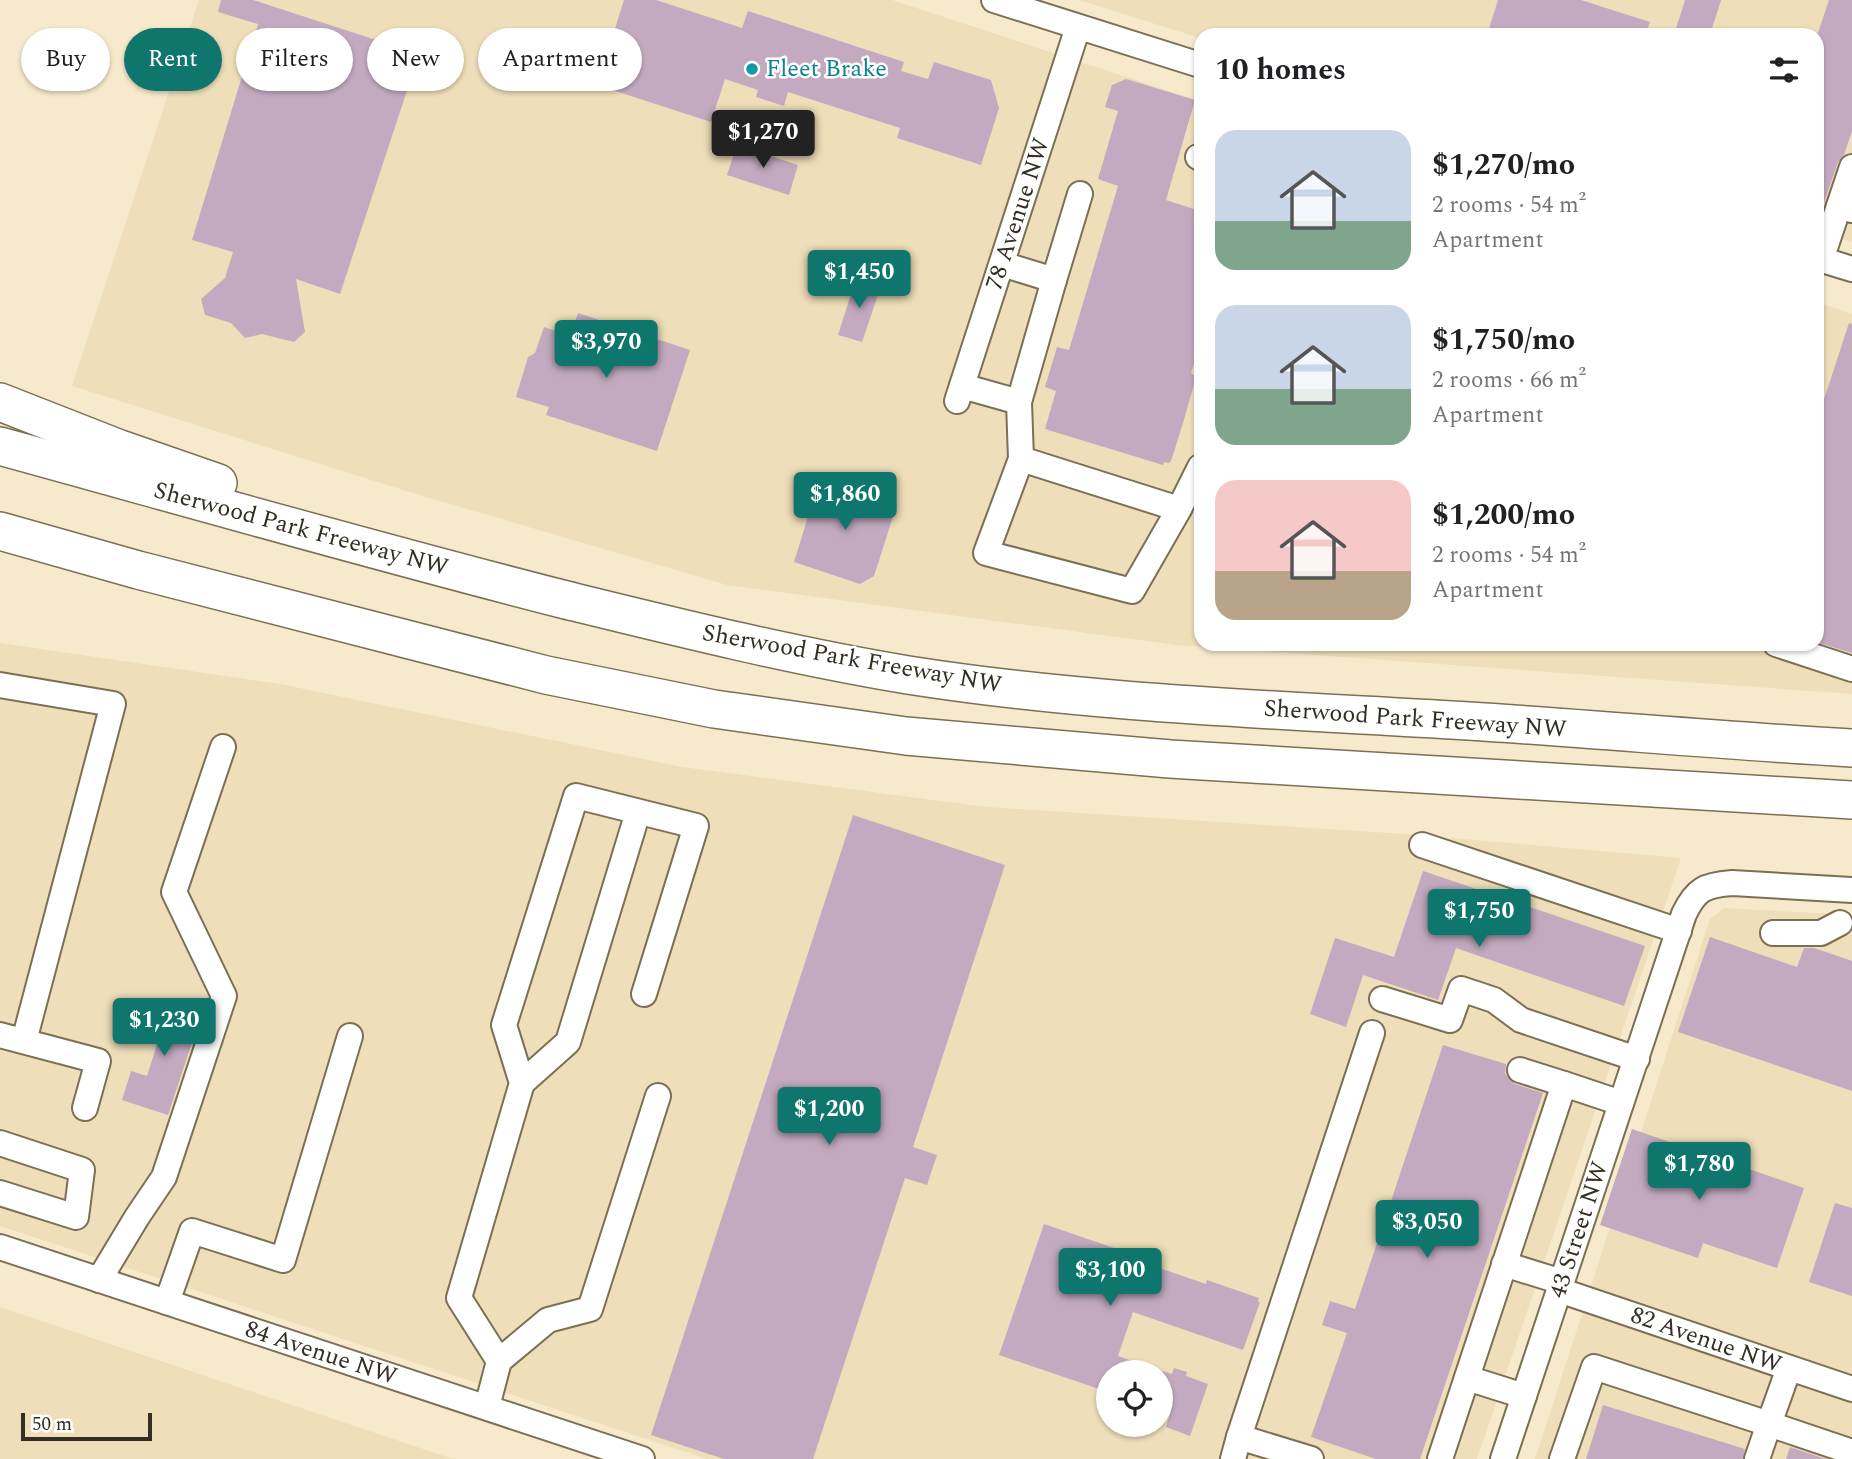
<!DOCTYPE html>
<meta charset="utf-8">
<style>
:root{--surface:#fff;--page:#f2f2f2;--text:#202124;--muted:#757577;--accent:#0f766e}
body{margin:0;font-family:Spectral,serif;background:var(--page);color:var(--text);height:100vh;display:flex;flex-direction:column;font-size:26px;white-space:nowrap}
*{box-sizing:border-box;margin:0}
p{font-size:23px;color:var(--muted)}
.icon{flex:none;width:38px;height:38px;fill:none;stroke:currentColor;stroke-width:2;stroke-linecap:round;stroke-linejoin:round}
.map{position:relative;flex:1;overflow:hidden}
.drawer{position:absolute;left:1194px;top:28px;width:630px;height:623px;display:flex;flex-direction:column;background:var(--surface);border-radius:21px;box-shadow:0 2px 5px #0004}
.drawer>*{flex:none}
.guide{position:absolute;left:21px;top:28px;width:665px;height:63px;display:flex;gap:14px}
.controls{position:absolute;left:1096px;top:1360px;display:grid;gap:14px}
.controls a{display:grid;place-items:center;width:77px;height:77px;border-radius:50%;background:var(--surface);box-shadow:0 2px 5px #0004;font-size:35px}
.scale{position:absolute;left:21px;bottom:18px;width:131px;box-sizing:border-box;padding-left:7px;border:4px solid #342e23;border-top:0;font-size:19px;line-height:24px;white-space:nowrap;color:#342e23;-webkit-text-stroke:5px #fff;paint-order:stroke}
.price{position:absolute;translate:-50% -60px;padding:0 16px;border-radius:7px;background:var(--accent);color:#fff;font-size:23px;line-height:46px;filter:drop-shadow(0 2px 4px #0008)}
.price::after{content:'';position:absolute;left:50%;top:42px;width:21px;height:16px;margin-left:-10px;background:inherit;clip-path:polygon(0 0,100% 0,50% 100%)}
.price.on{background:#222;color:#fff}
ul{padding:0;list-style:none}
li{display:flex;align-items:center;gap:21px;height:175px;padding:0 21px}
li span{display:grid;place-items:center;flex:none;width:196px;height:140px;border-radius:21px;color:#555}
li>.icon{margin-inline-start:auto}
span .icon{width:84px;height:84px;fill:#fffc;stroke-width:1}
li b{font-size:30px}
h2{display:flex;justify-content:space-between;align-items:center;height:84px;padding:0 21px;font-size:30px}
.pill{padding:0 24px;border-radius:32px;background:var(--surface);box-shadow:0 2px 5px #0004;font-size:24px;line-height:63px}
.pill.on{background:var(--accent);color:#fff}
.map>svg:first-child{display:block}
</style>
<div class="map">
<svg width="1852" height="1459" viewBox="0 0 1852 1459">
<rect width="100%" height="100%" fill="#f7eacc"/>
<g fill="#eedeb9" fill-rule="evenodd">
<path d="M 199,0 L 892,0 L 1200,101 L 1200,644 L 1816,644 L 1817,302 L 1852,314 L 1852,694 L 1176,645 L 727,585 L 416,494 L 72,386 Z"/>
<path d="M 1079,0 L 1852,0 L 1852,242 L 1817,230 L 1816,35 L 1200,35 L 1200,38 Z"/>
<path d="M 0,643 L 280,684 L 682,767 L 987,807 L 1405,834 L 1681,858 L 1477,1459 L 707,1459 L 0,1226 ZM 1108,1372 L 1160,1372 L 1160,1424 L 1108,1424 Z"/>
<path d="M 1724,908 L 1852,915 L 1852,1459 L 1535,1459 L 1710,919 Z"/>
<path d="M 0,1307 L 453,1459 L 0,1459 Z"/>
</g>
<g fill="#c3aac0">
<path d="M 221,0 L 253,0 L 419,54 L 340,294 L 296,279 L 305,332 L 294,342 L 262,334 L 245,338 L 231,323 L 205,315 L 201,299 L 225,278 L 233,252 L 192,240 L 258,24 L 218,12 Z"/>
<path d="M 624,0 L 656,0 L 742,28 L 748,11 L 904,62 L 901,71 L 928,79 L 934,62 L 991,80 L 999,108 L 981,165 L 897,138 L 900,128 L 788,92 L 784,106 L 756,97 L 758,90 L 725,79 L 711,122 L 597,85 Z"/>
<path d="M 1498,0 L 1581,0 L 1650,22 L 1645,35 L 1487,35 Z"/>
<path d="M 1685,0 L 1721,0 L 1710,35 L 1674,35 Z"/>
<path d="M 1829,0 L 1852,0 L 1852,131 L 1844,155 L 1838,162 L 1816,226 L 1816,39 Z"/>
<path d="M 1126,79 L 1195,100 L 1166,200 L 1200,211 L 1200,343 L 1191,373 L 1196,377 L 1183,423 L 1171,461 L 1169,463 L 1164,462 L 1163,465 L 1045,429 L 1056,391 L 1045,387 L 1057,347 L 1069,350 L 1118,186 L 1098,179 L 1118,111 L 1105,107 L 1112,85 Z"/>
<path d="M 737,145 L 798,165 L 789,195 L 727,175 Z"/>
<path d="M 856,278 L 881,286 L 862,342 L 838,335 Z"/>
<path d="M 578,313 L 690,350 L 657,451 L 546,415 L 549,407 L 516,397 L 528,357 L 535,353 L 544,327 L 570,336 Z"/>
<path d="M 1849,323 L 1852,324 L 1852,653 L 1816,642 L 1816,424 Z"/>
<path d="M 820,478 L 897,504 L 874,576 L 860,584 L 794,562 Z"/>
<path d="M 853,815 L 1005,865 L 913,1147 L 937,1155 L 927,1185 L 905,1178 L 813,1459 L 724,1459 L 651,1435 Z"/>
<path d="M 1423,871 L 1645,946 L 1624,1006 L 1456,948 L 1438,1000 L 1363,975 L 1346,1027 L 1310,1014 L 1335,938 L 1394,957 Z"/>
<path d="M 1710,937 L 1797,967 L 1804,948 L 1814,948 L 1852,961 L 1852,1091 L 1678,1032 Z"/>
<path d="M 154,1001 L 201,1015 L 168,1115 L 122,1100 L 131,1071 L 147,1076 L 160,1035 L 145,1031 Z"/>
<path d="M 1443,1045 L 1506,1064 L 1505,1073 L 1510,1080 L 1515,1084 L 1543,1093 L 1420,1459 L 1376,1459 L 1311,1437 L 1347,1333 L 1322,1325 L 1330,1301 L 1355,1309 Z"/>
<path d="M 1632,1129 L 1804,1188 L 1777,1268 L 1703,1243 L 1698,1258 L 1600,1225 Z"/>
<path d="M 1835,1203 L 1852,1208 L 1852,1296 L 1809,1282 Z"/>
<path d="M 1044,1224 L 1149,1260 L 1148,1264 L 1206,1284 L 1207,1280 L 1259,1298 L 1258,1302 L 1260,1302 L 1243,1350 L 1133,1312 L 1118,1356 L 1159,1370 L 1158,1372 L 1108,1372 L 1108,1392 L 999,1355 Z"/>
<path d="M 1174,1368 L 1187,1372 L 1186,1376 L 1208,1384 L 1190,1436 L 1166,1427 L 1171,1411 L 1160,1407 L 1160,1370 L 1172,1374 Z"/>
<path d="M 1603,1405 L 1745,1449 L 1743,1459 L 1586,1459 Z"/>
<path d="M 1790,1447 L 1826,1459 L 1786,1459 Z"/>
</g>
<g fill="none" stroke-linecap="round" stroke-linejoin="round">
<defs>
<g id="minor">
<path d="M 994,0 L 1200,65"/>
<path d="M 1198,157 L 1200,158"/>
<path d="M 1839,206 L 1852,167"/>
<path d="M 1816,258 L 1852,269"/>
<path d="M 1821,260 L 1839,206 L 1852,210"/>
<path d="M 1002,264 L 1054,280 L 1080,194"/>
<path d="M 962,386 L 1019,402 L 1054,280"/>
<path d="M 957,401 L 1078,27"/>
<path d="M 1019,402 L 1021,459 L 1179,509 L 1200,467"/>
<path d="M 1021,459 L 986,553 L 1132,591 L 1179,509"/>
<path d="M 1776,644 L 1852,669"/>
<path d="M 0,685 L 113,704 L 24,1041"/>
<path d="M 1422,845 L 1679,931"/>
<path d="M 1773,933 L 1821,933 L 1840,923"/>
<path d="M 1382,999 L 1450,1020 L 1461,989 L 1494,1000 L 1521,1020 L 1637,1059"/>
<path d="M 0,1035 L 98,1061 L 85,1108"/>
<path d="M 1520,1070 L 1564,1084"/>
<path d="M 522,1083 L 568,1042 L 638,812"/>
<path d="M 0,1143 L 82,1170 L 76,1217 L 0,1193"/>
<path d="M 0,1247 L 642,1459"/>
<path d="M 1504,1264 L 1562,1282"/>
<path d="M 99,1280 L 137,1217 L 164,1177 L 224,996 L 174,892 L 223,747"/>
<path d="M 1559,1290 L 1852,1389"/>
<path d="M 167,1302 L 192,1231 L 283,1260 L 350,1036"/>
<path d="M 499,1361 L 459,1298 L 522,1083 L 504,1025 L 576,796 L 696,826 L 644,994"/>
<path d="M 1789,1368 L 1769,1424 L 1852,1452"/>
<path d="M 1467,1378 L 1524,1396"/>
<path d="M 487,1407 L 499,1361 L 548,1320 L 590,1309 L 658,1096"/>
<path d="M 1239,1437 L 1372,1033"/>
<path d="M 1233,1459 L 1239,1437 L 1311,1459"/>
<path d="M 1440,1459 L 1564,1084 L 1621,1103"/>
<path d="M 1503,1459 L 1684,914 C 1696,889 1705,885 1732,883 L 1852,890"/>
<path d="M 1562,1459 L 1594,1367 L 1769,1424 L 1757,1459"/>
</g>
<g id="highway">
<path d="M 0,402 L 120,449 L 218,483"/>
<path d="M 0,446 C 189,498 377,552 566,600 C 680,628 793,656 908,675 C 1099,705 1292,710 1484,722 C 1607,730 1729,741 1852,748"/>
<path d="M 0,531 L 138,570 L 546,675 L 714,709 L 906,736 L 1170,759 L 1852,800"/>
</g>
</defs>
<use href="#minor" stroke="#7b6f54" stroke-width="28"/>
<use href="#highway" stroke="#7b6f54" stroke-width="40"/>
<use href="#minor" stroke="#fff" stroke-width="24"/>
<use href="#highway" stroke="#fff" stroke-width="37"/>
</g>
<circle fill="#0f9aa8" stroke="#fff" stroke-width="2.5" cx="752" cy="69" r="7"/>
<g text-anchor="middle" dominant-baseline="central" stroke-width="5" stroke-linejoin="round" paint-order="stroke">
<g font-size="24" fill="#0d838f" stroke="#fff" text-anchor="start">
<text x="766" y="69">Fleet Brake</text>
</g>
<g font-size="24" fill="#342e23" stroke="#fff">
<text transform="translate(1018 214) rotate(-72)">78 Avenue NW</text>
<text transform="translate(301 529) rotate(15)">Sherwood Park Freeway NW</text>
<text transform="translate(852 659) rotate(10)">Sherwood Park Freeway NW</text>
<text transform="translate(1415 719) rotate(4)">Sherwood Park Freeway NW</text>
<text transform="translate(1579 1230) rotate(-72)">43 Street NW</text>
<text transform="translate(1706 1340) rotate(19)">82 Avenue NW</text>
<text transform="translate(321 1353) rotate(18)">84 Avenue NW</text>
</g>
</g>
</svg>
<div class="controls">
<a><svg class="icon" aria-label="locate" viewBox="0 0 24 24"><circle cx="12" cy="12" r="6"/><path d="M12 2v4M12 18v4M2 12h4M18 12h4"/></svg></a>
</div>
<div class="scale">50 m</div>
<b class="price on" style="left:763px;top:170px">$1,270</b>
<b class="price" style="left:859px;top:310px">$1,450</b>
<b class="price" style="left:606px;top:380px">$3,970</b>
<b class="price" style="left:845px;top:532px">$1,860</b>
<b class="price" style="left:1479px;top:949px">$1,750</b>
<b class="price" style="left:164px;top:1058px">$1,230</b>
<b class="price" style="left:829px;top:1147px">$1,200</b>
<b class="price" style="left:1699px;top:1202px">$1,780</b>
<b class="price" style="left:1427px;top:1260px">$3,050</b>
<b class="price" style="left:1110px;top:1308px">$3,100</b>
<div class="guide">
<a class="pill">Buy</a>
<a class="pill on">Rent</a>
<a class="pill">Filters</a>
<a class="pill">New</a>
<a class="pill">Apartment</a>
</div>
<section class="drawer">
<h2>10 homes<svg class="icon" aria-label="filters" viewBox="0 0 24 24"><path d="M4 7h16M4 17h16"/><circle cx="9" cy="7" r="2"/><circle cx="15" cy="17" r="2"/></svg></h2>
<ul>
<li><span style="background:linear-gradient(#c9d6e8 65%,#7fa58c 0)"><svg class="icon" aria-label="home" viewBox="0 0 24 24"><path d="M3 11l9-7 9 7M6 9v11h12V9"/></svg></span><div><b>$1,270/mo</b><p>2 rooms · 54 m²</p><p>Apartment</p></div></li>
<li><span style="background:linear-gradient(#c9d6e8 60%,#7fa58c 0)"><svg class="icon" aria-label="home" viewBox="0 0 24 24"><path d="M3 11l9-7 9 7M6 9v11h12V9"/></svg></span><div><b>$1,750/mo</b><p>2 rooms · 66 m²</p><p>Apartment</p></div></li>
<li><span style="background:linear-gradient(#f6c9c9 65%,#b9a48a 0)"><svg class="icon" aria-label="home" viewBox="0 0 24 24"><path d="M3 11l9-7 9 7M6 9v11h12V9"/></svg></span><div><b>$1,200/mo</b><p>2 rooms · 54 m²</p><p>Apartment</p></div></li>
</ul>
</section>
</div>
